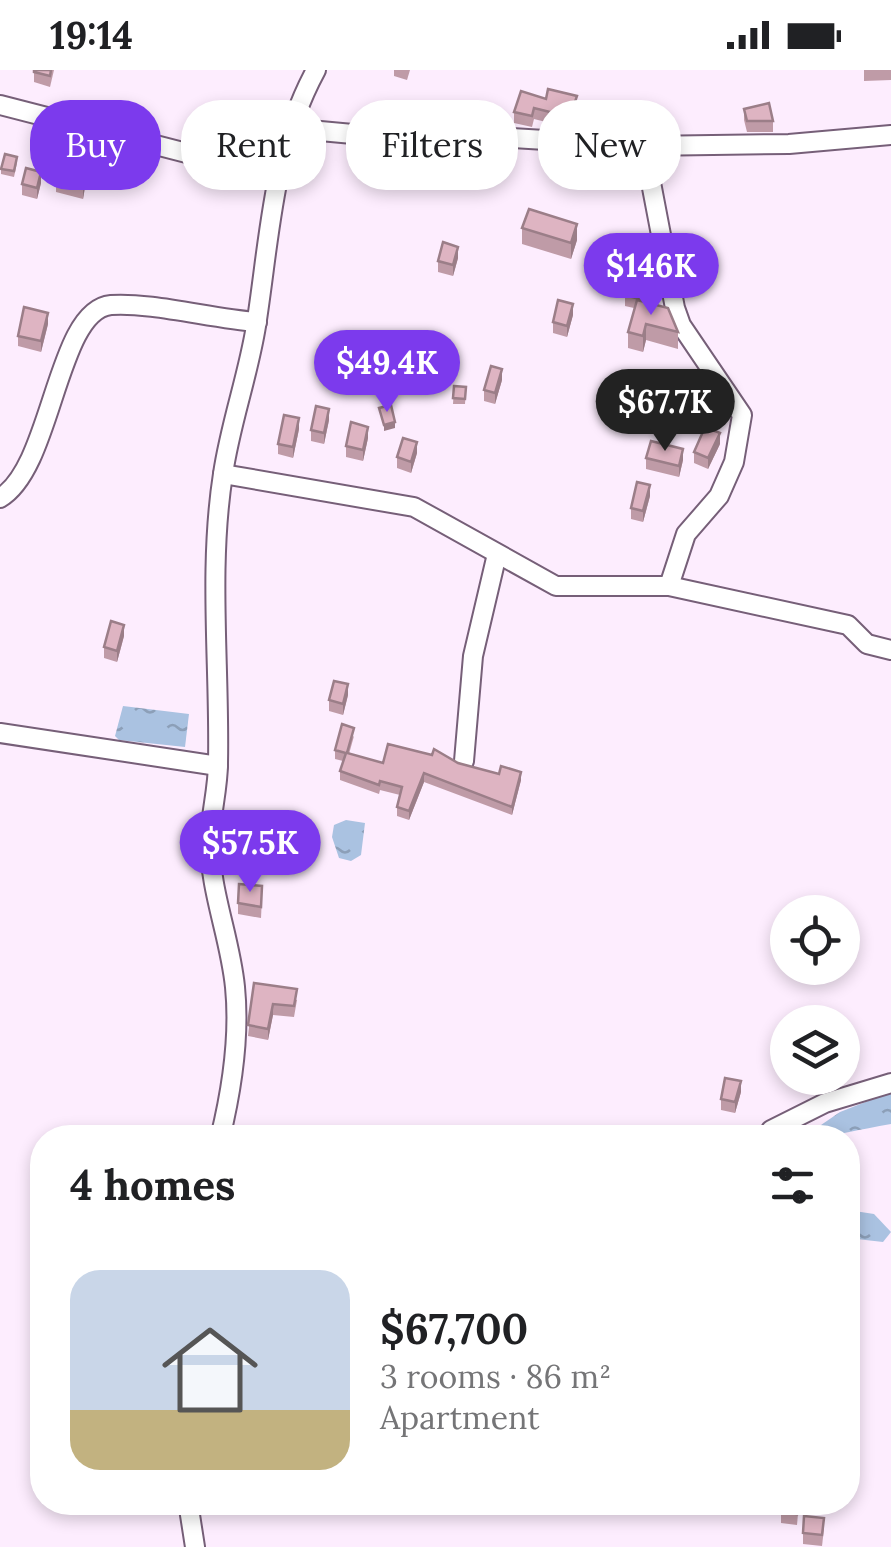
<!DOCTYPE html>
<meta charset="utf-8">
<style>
:root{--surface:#fff;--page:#f2f2f2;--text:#202124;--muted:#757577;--accent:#7c3aed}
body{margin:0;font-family:Lora,serif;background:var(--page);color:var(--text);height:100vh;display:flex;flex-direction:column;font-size:38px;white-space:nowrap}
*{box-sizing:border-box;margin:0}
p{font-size:32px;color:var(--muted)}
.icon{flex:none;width:55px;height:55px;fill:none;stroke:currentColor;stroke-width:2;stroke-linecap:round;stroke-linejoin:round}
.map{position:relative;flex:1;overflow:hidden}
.panel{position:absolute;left:30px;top:1055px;width:830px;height:390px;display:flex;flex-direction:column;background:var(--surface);border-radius:40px;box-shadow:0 5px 15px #0003}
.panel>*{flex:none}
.banner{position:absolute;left:30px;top:30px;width:832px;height:90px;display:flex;gap:20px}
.fabs{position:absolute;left:770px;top:825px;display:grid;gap:20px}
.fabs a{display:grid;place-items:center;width:90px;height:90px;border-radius:50%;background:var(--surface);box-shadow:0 5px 15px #0003;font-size:50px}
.price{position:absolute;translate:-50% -85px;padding:0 22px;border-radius:35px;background:var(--accent);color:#fff;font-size:32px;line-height:65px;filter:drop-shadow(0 2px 5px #0008)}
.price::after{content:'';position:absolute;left:50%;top:60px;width:30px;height:22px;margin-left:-15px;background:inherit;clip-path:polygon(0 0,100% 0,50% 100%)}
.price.active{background:#222;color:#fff}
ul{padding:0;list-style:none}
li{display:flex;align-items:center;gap:30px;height:250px;padding:0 40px}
li span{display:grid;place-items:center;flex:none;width:280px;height:200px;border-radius:30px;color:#555}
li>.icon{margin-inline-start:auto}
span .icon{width:120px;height:120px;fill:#fffc;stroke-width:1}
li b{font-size:42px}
h2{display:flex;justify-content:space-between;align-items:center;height:120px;padding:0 40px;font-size:42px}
.tag{padding:0 35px;border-radius:40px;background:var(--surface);box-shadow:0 5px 15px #0003;font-size:35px;line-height:90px}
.tag.active{background:var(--accent);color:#fff}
.status{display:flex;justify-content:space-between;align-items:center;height:70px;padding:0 50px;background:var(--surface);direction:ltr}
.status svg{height:28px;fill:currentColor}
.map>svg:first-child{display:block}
</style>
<div class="status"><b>19:14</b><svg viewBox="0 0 49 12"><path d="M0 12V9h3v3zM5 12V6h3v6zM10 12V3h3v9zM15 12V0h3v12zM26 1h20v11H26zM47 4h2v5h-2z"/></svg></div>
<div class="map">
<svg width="891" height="1477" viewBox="0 0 891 1477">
<defs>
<pattern id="water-ripples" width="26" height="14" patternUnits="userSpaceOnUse" patternTransform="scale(2.5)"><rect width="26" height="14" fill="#aac2e1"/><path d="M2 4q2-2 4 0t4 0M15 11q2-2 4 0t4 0" fill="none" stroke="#8c9fb8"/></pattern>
</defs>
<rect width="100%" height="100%" fill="#fdedfe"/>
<g fill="url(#water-ripples)">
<path d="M 123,636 L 189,644 L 185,677 L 119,670 L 115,666 Z"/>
<path d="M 346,750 L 365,753 L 361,785 L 351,791 L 339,788 L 332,767 L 334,755 Z"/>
<path d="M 891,1022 L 891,1054 C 860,1059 834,1067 802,1068 L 840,1042 Z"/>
<path d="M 848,1140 L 874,1144 L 891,1162 L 883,1172 L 848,1168 Z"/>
</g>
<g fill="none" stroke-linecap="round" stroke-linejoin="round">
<defs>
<g id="minor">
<path d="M 0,35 L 276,106"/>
<path d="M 288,58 L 439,72 L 496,67 L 644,76 L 789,74 L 891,65"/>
<path d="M 644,76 L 675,238 L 681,255 L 742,345 L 734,392 L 719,426 L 686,464 L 669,516"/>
<path d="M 223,404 L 414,437 L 556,516 L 669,516 L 848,555 L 867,574 L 891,580"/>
<path d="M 0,428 C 53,397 56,240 111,235 C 150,232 214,249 257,252"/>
<path d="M 0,663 L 218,696"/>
<path d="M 464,691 L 473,586 L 497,484"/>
<path d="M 220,1068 C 232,1019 240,967 235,917 C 230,866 209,820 210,768 C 211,743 218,718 218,693 C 220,597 208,500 223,404 C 230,355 248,306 256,256 C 270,167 272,81 316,0"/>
<path d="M 766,1068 L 771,1060 L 825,1033 L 891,1013"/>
<path d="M 188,1432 L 195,1477"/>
</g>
</defs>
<use href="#minor" stroke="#765f78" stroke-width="22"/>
<use href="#minor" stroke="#fff" stroke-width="18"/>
</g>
<g fill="#bf9ba7">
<path d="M 34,0 L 54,0 L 50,17 L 34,12 Z"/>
<path d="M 394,0 L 410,0 L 407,10 L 394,6 Z"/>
<path d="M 864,0 L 891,0 L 891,10 L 864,11 Z"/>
<path d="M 546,29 L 577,37 L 570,58 L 534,49 L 532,57 L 514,53 L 514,42 Z"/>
<path d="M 744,39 L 773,51 L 773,62 L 747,62 L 744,50 Z"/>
<path d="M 17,93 L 14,107 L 1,104 L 1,99 Z"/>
<path d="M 87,105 L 83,129 L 56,122 L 56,111 Z"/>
<path d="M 41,113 L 37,129 L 22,125 L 22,114 Z"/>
<path d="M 522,158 L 577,170 L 571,189 L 522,174 Z"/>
<path d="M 458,188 L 453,206 L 438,202 L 438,191 Z"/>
<path d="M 648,218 L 645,232 L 678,262 L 678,279 L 646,270 L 643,282 L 628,278 L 628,262 L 634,238 L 625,236 L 625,225 Z"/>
<path d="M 573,245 L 567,267 L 553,263 L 553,252 Z"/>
<path d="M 48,254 L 41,282 L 18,276 L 18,266 Z"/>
<path d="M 502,310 L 495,334 L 484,331 L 484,320 Z"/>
<path d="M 454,316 L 466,317 L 465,334 L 453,334 Z"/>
<path d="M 329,350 L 324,374 L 311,371 L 311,360 Z"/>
<path d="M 299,359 L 293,388 L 278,384 L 278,374 Z"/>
<path d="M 368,368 L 363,391 L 346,387 L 346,376 Z"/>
<path d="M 720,374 L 708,399 L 694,393 L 694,382 Z"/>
<path d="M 417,383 L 411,403 L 397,398 L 397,387 Z"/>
<path d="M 646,388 L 683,390 L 679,407 L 646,399 Z"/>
<path d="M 650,426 L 643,452 L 631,449 L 631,438 Z"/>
<path d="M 124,566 L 117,592 L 104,588 L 104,577 Z"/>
<path d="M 348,625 L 343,645 L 329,641 L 329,630 Z"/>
<path d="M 354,666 L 349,684 L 383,693 L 458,693 L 521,710 L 512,745 L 424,712 L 409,750 L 397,746 L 397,737 L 400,725 L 380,720 L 379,724 L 340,710 L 340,701 L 343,691 L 335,689 L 335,680 Z"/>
<path d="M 262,827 L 261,848 L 238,844 L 238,833 Z"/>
<path d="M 254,913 L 297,930 L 294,947 L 273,945 L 268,970 L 248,966 Z"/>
<path d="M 741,1022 L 735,1043 L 721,1040 L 721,1029 Z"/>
<path d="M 799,1432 L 797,1455 L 781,1453 L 781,1442 Z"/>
<path d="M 824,1459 L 822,1476 L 803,1474 L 803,1463 Z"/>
</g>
<g fill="#9b7e88">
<path d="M 577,26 L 577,37 L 570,58 L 570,47 Z"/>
<path d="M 87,94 L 87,105 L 83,129 L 83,118 Z"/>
<path d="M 41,102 L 41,113 L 37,129 L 37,118 Z"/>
<path d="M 577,154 L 577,170 L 571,189 L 571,173 Z"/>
<path d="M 458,177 L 458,188 L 453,206 L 453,195 Z"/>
<path d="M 648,207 L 648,218 L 642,241 L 642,230 Z"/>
<path d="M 573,234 L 573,245 L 567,267 L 567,256 Z"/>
<path d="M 48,243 L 48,254 L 41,282 L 41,271 Z"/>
<path d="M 646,254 L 646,270 L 643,282 L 643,266 Z"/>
<path d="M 502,299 L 502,310 L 495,334 L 495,323 Z"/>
<path d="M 329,339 L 329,350 L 324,374 L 324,363 Z"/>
<path d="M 299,348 L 299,359 L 293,388 L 293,377 Z"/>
<path d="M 395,352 L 395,358 L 384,361 L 384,355 Z"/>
<path d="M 368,357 L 368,368 L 363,391 L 363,380 Z"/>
<path d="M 720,363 L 720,374 L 708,399 L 708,388 Z"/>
<path d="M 417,372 L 417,383 L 411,403 L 411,392 Z"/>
<path d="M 683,379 L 683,390 L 679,407 L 679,396 Z"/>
<path d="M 650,415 L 650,426 L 643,452 L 643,441 Z"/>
<path d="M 124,555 L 124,566 L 117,592 L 117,581 Z"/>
<path d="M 348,614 L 348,625 L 343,645 L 343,634 Z"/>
<path d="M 521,702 L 521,710 L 512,745 L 512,737 Z"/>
<path d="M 424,703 L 424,712 L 409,750 L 409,741 Z"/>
<path d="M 273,934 L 273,945 L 268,970 L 268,959 Z"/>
<path d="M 741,1011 L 741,1022 L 735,1043 L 735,1032 Z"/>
</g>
<g fill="#deb4c2" stroke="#9b7e88" stroke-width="2.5">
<path d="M 34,0 L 51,0 L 50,6 L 34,2 Z"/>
<path d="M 548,19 L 577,26 L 570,47 L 534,38 L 532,46 L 514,42 L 521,21 L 546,29 Z"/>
<path d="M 769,33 L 773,51 L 747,51 L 744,39 Z"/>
<path d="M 5,84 L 17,87 L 14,101 L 1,99 Z"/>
<path d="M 62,90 L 87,94 L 83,118 L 56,111 Z"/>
<path d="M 26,98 L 41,102 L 37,118 L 22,114 Z"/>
<path d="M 529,139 L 577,154 L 571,173 L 522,158 Z"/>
<path d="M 443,172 L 458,177 L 453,195 L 438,191 Z"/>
<path d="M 631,203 L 648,207 L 642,230 L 625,225 Z"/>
<path d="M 558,230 L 573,234 L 567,256 L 553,252 Z"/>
<path d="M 637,230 L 668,238 L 678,262 L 646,254 L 643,266 L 628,262 Z"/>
<path d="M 24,237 L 48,243 L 41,271 L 18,266 Z"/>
<path d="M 491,296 L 502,299 L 495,323 L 484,320 Z"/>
<path d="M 454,316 L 466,317 L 465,329 L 453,328 Z"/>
<path d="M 391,335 L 395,352 L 384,355 L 379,338 Z"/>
<path d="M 316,336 L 329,339 L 324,363 L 311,360 Z"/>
<path d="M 284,345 L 299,348 L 293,377 L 278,374 Z"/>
<path d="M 351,352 L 368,357 L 363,380 L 346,376 Z"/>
<path d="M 705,357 L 720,363 L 708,388 L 694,382 Z"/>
<path d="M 403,368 L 417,372 L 411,392 L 397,387 Z"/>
<path d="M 651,371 L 683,379 L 679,396 L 646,388 Z"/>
<path d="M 637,412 L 650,415 L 643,441 L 631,438 Z"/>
<path d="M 111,551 L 124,555 L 117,581 L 104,577 Z"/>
<path d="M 334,611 L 348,614 L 343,634 L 329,630 Z"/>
<path d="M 342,654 L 354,658 L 347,683 L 383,693 L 388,674 L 432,685 L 434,679 L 458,693 L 499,704 L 501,696 L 521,702 L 512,737 L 424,703 L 409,741 L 397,737 L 402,717 L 380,711 L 379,715 L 340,701 L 346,683 L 335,680 Z"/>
<path d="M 239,814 L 262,816 L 261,837 L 238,833 Z"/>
<path d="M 254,913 L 297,919 L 294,936 L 273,934 L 268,959 L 248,955 Z"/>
<path d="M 725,1008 L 741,1011 L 735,1032 L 721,1029 Z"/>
<path d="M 783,1432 L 798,1432 L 797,1444 L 781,1442 Z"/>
<path d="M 804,1446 L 824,1448 L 822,1465 L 803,1463 Z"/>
</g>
</svg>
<div class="fabs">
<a><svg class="icon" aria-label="locate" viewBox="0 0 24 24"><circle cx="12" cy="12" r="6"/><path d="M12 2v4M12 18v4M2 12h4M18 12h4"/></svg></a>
<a><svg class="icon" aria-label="layers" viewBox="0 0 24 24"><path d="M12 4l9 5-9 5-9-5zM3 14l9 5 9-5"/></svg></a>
</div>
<b class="price" style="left:651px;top:248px">$146K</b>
<b class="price" style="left:387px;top:345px">$49.4K</b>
<b class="price active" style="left:665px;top:384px">$67.7K</b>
<b class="price" style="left:250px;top:825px">$57.5K</b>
<div class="banner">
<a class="tag active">Buy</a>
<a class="tag">Rent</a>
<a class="tag">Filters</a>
<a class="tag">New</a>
</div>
<section class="panel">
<h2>4 homes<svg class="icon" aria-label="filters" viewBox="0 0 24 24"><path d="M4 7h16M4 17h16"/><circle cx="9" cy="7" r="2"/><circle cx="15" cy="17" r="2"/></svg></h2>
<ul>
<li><span style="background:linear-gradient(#c9d6e8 70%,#c2b280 0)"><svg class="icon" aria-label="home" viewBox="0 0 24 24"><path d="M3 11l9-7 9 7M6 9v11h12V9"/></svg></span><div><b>$67,700</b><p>3 rooms · 86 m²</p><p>Apartment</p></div></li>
</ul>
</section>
</div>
